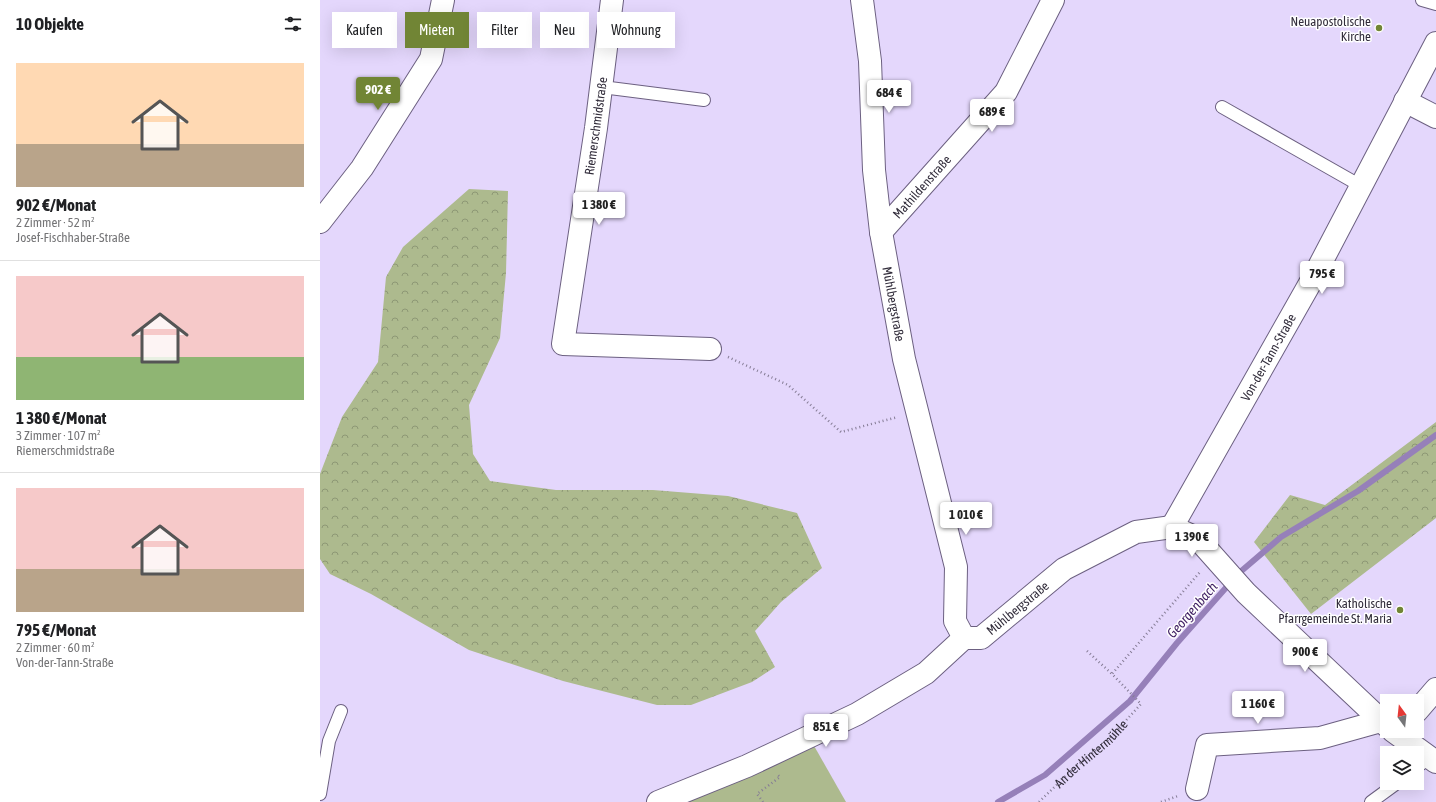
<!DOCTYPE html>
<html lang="de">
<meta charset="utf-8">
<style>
:root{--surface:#fff;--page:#f2f2f2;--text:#202124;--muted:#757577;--line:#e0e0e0;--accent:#718535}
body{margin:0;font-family:"Asap Condensed",sans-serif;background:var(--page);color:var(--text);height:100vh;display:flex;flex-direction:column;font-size:15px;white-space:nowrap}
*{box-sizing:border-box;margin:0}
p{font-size:13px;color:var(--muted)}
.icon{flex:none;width:22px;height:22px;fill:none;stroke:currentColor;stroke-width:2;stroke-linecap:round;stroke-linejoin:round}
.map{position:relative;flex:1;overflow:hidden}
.details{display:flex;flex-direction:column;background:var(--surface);width:320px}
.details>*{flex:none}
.guide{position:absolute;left:12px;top:12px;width:380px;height:36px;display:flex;gap:8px}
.needle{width:26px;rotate:345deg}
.controls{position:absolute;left:1060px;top:694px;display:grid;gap:8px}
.controls a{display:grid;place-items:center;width:44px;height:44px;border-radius:0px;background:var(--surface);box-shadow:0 4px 16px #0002;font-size:20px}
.price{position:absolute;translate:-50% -34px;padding:0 9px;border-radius:4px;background:#fff;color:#222;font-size:13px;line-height:26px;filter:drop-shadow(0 1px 2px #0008)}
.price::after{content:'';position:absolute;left:50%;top:24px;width:12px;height:9px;margin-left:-6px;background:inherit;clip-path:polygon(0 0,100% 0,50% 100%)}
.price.selected{background:var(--accent);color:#fff}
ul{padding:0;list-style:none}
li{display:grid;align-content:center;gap:8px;height:212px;padding:0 16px}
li+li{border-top:1px solid var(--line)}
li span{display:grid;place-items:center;height:124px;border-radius:0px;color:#555}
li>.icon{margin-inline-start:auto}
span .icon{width:72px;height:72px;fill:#fffc;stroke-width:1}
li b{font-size:17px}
h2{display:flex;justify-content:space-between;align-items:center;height:48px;padding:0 16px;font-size:17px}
.tag{padding:0 14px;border-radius:0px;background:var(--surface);box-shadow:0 4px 16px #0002;font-size:14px;line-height:36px}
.tag.selected{background:var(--accent);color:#fff}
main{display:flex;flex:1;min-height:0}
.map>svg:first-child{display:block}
</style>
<main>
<section class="details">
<h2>10 Objekte<svg class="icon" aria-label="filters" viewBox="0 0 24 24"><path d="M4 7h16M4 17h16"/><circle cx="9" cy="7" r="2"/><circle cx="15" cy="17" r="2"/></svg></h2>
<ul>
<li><span style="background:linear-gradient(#ffd9b3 65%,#b9a48a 0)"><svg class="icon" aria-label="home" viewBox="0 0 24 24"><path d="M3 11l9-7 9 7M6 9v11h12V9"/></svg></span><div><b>902 €/Monat</b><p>2 Zimmer · 52 m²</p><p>Josef-Fischhaber-Straße</p></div></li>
<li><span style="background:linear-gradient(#f6c9c9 65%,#8fb573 0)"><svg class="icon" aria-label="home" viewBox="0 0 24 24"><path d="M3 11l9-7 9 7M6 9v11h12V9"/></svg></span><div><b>1 380 €/Monat</b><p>3 Zimmer · 107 m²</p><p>Riemerschmidstraße</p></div></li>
<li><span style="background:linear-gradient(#f6c9c9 65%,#b9a48a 0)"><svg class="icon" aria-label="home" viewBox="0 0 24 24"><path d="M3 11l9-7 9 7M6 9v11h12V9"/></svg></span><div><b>795 €/Monat</b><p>2 Zimmer · 60 m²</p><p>Von-der-Tann-Straße</p></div></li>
</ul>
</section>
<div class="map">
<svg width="1116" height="802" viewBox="0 0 1116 802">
<defs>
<pattern id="forest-crowns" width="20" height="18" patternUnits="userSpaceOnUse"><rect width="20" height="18" fill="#adba8e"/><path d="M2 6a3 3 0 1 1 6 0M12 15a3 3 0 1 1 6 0" fill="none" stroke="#8d9875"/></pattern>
</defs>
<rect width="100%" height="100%" fill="#e4d7fc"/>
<g fill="url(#forest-crowns)">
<path d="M 149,189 L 188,191 L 186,273 L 180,338 L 149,405 L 153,454 L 170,481 L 236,490 L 333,490 L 408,496 L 477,513 L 502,568 L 461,602 L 435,631 L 455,667 L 432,682 L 371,705 L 337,705 L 243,681 L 149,650 L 51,594 L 10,574 L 0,559 L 0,474 L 22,417 L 58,362 L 66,277 L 83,247 Z"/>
<path d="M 1116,422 L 1116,518 L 991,614 L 934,542 L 970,495 L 1005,505 Z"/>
</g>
<path fill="#adba8e" d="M 489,737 L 526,802 L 338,802 Z"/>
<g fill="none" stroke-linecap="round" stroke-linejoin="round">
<path stroke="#9680b9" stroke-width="6" d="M 678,802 L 725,775 L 810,701 L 857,643 L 919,573 L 961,537 L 1038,491 L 1116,435"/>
<defs>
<g id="service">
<path d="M 1102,0 L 1116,4"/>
<path d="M 282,87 L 384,100"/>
<path d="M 902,107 L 1041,186"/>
<path d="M 1097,767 L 1109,758"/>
<path d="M 0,794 L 9,741 L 21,711"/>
<path d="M 1051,802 L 1077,783"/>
</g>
<g id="minor">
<path d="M 292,0 L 276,128 L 243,344 L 390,349"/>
<path id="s2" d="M 542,0 L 550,61 L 554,170 L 561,232 L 584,359 L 636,567 L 635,621 L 644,638 L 661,638 L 744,569 L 816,532 L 852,527 L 877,538 L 926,593 L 1067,726"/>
<path d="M 1085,101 L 1116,117"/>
<path d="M 0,222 L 42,168 L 111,59 L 123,0"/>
<path id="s3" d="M 561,232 L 686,92 L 733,0"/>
<path id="s4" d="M 852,527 L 993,278 L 1116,43"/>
<path d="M 1097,711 L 1116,689"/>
<path d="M 1073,731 L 1116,762"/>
<path d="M 877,789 L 887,745 L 1000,738 L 1061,721"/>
<path d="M 338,802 L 427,766 L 537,714 L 606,673 L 644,638"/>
</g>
</defs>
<use href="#service" stroke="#6c6081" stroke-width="14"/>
<use href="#minor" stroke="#6c6081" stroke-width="24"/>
<g stroke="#857c95" stroke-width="2.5" stroke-dasharray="1 3" stroke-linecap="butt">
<path d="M 408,357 L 468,385 L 521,432 L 578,417"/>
<path d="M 767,651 L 792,674"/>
<path d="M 443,802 L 437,794 L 460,777 L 457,774"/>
<path id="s1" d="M 719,802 L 753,769 L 788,740 L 821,704 L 792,674 L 880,572"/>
<path d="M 841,802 L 858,796"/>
</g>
<use href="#service" stroke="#fff" stroke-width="12"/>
<use href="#minor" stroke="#fff" stroke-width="22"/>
</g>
<g fill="#718535" stroke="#fff" stroke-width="1.5">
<circle cx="1059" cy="28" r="4"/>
<circle cx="1080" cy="610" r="4"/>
</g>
<g text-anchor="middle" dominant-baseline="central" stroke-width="3" stroke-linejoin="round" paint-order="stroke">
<g font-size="13" fill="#322d3b" stroke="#fff" text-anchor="end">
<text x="1051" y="21">Neuapostolische<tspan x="1051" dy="15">Kirche</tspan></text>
<text x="1072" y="603">Katholische<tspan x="1072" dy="15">Pfarrgemeinde St. Maria</tspan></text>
</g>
<g font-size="13" fill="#322d3b" stroke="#fff">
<text transform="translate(276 126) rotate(-82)">Riemerschmidstraße</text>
<text stroke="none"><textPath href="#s3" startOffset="61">Mathildenstraße</textPath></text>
<text stroke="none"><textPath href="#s2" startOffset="306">Mühlbergstraße</textPath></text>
<text stroke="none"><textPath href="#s4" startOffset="195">Von-der-Tann-Straße</textPath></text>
<text stroke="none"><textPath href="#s2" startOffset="714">Mühlbergstraße</textPath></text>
<text stroke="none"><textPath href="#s1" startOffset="71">An der Hintermühle</textPath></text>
</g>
<g font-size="14" font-style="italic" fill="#3f1f63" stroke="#fff">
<text transform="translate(872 610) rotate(-49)">Georgenbach</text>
</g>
</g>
</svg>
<div class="controls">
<a><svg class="needle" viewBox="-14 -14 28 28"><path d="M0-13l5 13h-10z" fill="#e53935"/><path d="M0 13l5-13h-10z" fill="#757577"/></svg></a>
<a><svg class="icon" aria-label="layers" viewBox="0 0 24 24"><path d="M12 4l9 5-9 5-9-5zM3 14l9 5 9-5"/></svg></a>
</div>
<b class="price selected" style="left:58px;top:111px">902 €</b>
<b class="price" style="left:569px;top:114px">684 €</b>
<b class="price" style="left:672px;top:133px">689 €</b>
<b class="price" style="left:279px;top:226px">1 380 €</b>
<b class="price" style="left:1002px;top:295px">795 €</b>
<b class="price" style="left:646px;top:536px">1 010 €</b>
<b class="price" style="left:872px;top:558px">1 390 €</b>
<b class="price" style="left:985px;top:673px">900 €</b>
<b class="price" style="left:938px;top:725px">1 160 €</b>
<b class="price" style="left:506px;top:748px">851 €</b>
<div class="guide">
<a class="tag">Kaufen</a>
<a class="tag selected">Mieten</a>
<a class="tag">Filter</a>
<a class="tag">Neu</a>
<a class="tag">Wohnung</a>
</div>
</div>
</main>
